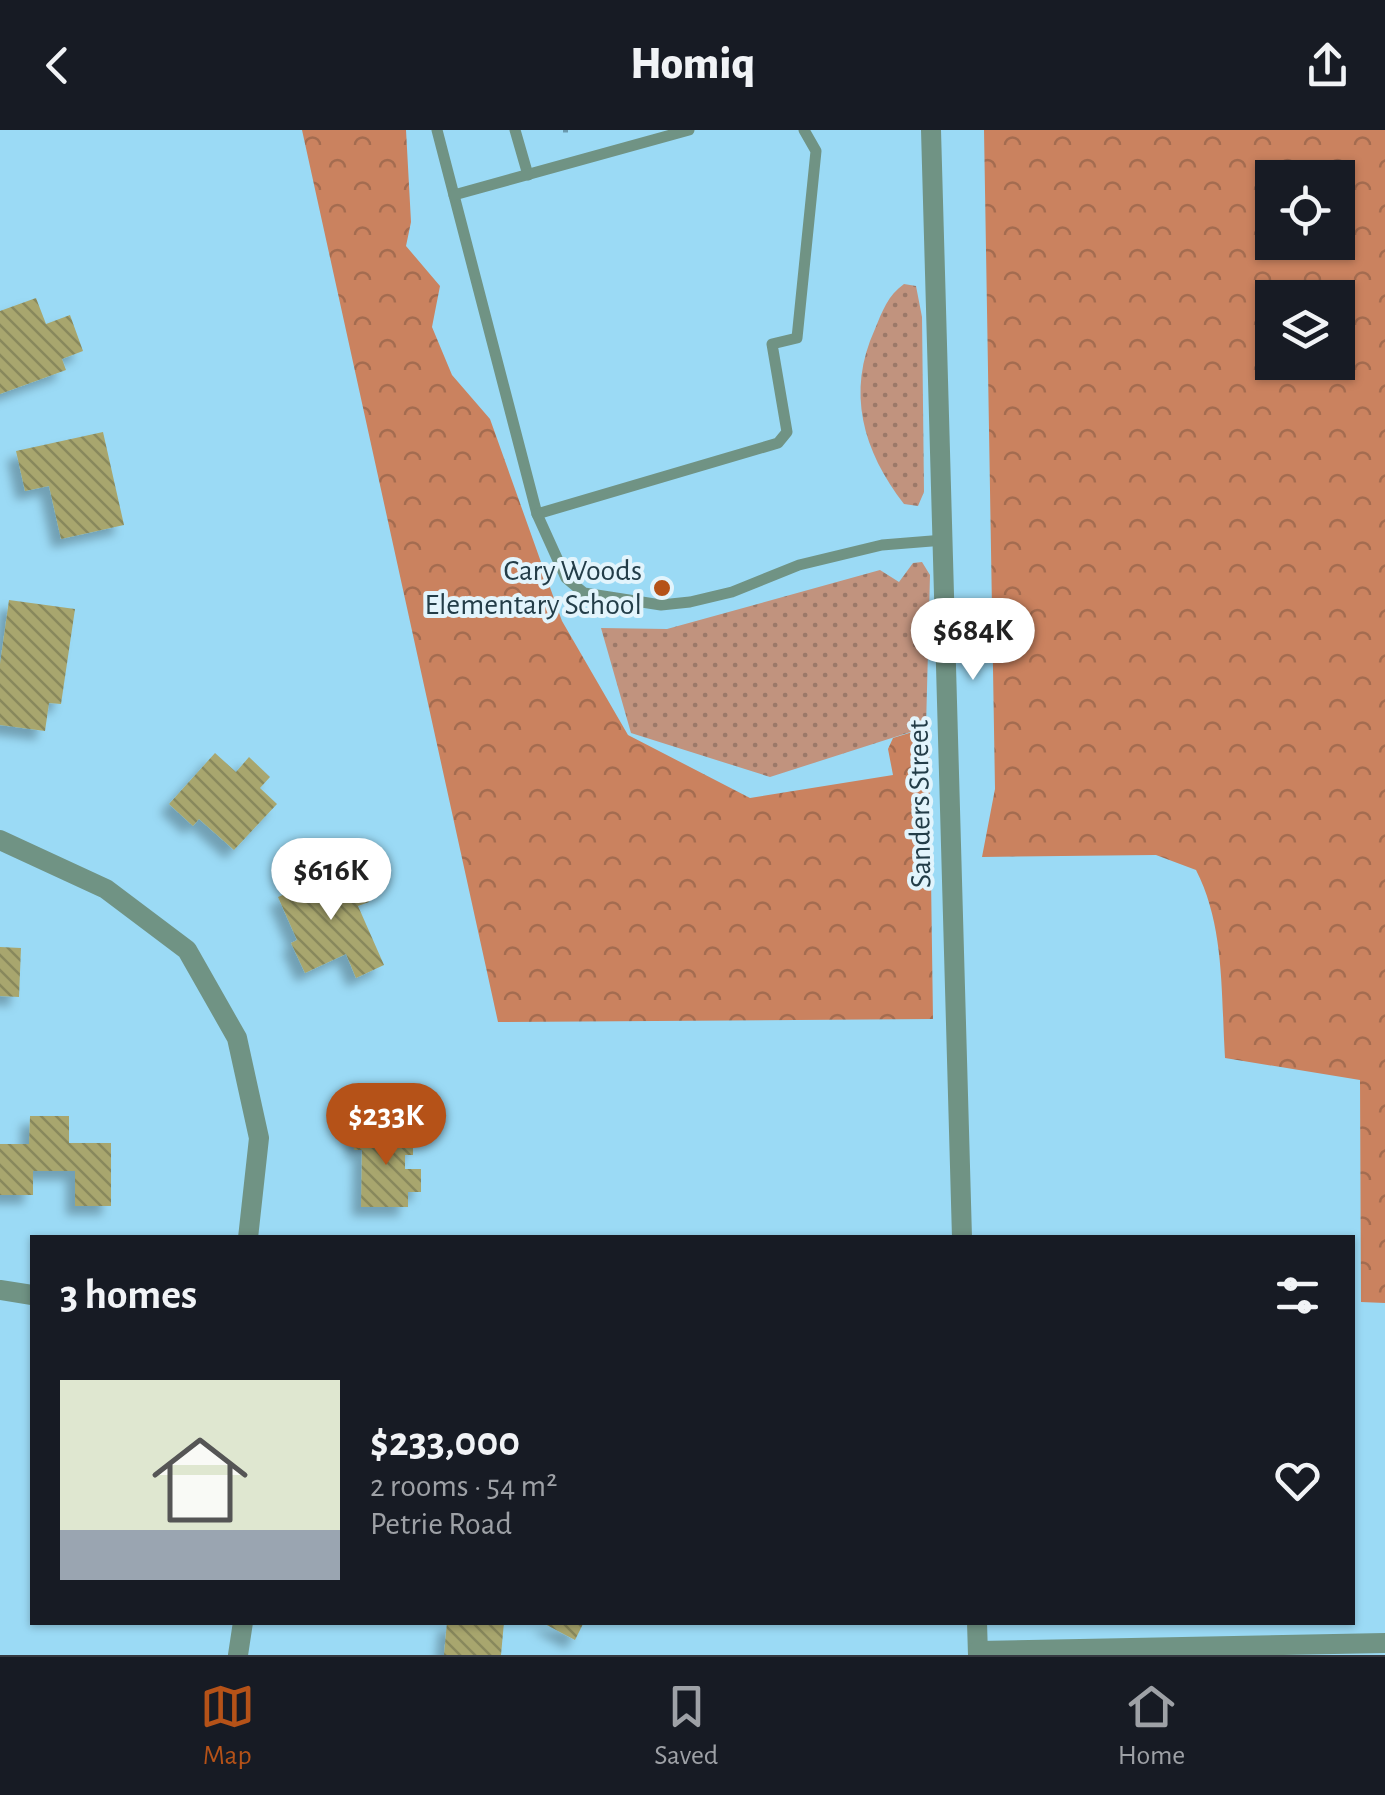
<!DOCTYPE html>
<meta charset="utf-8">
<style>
:root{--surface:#171b24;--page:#20242c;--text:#f1f3f6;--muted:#9ea1a6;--line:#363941;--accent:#b55218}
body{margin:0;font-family:"Alegreya Sans",sans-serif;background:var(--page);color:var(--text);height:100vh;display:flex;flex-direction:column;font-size:38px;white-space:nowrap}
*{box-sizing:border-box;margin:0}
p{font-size:32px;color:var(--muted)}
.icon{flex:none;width:55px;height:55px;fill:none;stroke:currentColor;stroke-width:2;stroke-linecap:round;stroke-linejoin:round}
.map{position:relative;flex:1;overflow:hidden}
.details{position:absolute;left:30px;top:1105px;width:1325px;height:390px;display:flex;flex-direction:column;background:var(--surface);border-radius:0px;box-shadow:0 2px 8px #0004}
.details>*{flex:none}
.buttons{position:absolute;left:1255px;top:30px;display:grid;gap:20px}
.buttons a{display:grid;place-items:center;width:100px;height:100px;border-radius:0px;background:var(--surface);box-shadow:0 2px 8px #0004;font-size:50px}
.price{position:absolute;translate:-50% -85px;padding:0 22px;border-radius:35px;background:#fff;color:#222;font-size:32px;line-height:65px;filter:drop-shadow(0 2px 5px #0008)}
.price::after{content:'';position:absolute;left:50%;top:60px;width:30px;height:22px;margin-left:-15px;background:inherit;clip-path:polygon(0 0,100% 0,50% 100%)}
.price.selected{background:var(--accent);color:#fff}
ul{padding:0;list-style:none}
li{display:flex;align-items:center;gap:30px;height:250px;padding:0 30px}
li+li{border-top:2px solid var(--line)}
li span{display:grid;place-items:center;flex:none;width:280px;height:200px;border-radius:0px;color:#555}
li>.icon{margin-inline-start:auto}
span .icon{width:120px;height:120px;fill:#fffc;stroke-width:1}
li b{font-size:42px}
h2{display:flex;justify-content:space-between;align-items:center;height:120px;padding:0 30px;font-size:42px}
header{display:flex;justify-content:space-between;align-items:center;height:130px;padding:0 30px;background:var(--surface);font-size:45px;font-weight:800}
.tab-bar{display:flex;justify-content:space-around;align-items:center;height:140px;border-top:2px solid var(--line);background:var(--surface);font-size:28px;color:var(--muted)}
.tab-bar a{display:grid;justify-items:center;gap:5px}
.tab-bar .selected{color:var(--accent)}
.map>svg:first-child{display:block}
</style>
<header><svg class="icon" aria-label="back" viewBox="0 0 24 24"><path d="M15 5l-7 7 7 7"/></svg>Homiq<svg class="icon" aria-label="share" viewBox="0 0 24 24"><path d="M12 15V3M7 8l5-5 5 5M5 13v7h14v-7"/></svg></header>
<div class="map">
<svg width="1385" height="1525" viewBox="0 0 1385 1525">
<defs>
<pattern id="green-dots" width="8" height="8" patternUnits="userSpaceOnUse" patternTransform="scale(2.5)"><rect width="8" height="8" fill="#c1937e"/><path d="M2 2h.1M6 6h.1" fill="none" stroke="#9c7969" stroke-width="1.8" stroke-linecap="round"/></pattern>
<pattern id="forest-crowns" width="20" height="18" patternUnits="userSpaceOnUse" patternTransform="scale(2.5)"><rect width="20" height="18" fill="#ca825f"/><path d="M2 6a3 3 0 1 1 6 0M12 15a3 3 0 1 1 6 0" fill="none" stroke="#a46c50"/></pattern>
<pattern id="building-back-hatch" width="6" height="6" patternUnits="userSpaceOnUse" patternTransform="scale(2.5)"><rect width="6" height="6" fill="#a8a66e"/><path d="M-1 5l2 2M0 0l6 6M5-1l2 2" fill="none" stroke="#88885c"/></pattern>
<filter id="shadow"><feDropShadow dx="-9" dy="9" stdDeviation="5" flood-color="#0004"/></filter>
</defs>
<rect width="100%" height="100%" fill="#9bdaf5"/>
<g fill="url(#green-dots)">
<path d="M 904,154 L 916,156 L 922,187 L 924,362 L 918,376 L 904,374 C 863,321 846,262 875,199 C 882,182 888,165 904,154 Z"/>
<path d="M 922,432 L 930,445 L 926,597 L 770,647 L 631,603 L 601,498 L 667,499 L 880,440 L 899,452 L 913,433 Z"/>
</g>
<g fill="url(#forest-crowns)" fill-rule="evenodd">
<path d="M 302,0 L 406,0 L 411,92 L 406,116 L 440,156 L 432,197 L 452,245 L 490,289 L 562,491 L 628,605 L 750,668 L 893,645 L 888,619 L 893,608 L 919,600 L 929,606 L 933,889 L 498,892 Z"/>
<path d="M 984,0 L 1385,0 L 1385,1173 L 1361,1172 L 1360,950 L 1225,928 C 1221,865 1225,796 1196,740 L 1156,725 L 982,727 L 995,659 ZM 1272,48 L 1338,48 L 1338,112 L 1272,112 ZM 1272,168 L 1338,168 L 1338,232 L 1272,232 Z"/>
</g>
<g fill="url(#building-back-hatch)" filter="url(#shadow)">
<path d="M 36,168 L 46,194 L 70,185 L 83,221 L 62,229 L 66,240 L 0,264 L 0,181 Z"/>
<path d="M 103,302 L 124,395 L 61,409 L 49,356 L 25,361 L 16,321 Z"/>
<path d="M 9,470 L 75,479 L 61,574 L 49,573 L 45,601 L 0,595 L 0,534 Z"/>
<path d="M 215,623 L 236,642 L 249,627 L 270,647 L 260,658 L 277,674 L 234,720 L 199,689 L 193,696 L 169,674 Z"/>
<path d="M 352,735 L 369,772 L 358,776 L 384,835 L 356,848 L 346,824 L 305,843 L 291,813 L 297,810 L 278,767 Z"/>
<path d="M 0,817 L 21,818 L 19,867 L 0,866 Z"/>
<path d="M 30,986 L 69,986 L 69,1013 L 111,1013 L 111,1076 L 75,1076 L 75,1041 L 33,1041 L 33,1065 L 0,1065 L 0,1014 L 29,1014 Z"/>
<path d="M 354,1000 L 413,1001 L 413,1025 L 405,1025 L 405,1039 L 421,1039 L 421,1062 L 408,1062 L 408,1077 L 361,1077 L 362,1020 L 354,1020 Z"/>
<path d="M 447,1492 L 504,1492 L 501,1525 L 444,1525 Z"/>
<path d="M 541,1492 L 584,1492 L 575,1510 Z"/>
</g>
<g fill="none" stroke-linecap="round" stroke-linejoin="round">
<path stroke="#6a9aaf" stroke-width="5" stroke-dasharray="10 5" stroke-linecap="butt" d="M 563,0 L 568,0"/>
<g stroke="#709384" stroke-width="11">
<path d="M 437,0 L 537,384 L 566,448 L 584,463 L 661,475 L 690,472 L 732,462 L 799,435 L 882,415 L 944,410"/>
<path d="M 515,0 L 528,45"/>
<path d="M 454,65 L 689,0"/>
<path d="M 537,384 L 778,313 L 787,302 L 772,214 L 797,208 L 816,21 L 804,0"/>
</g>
<g stroke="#709384" stroke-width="20">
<path d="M 931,0 L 962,1108"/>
<path d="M 0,710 L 106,759 L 187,820 L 237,908 L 259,1008 L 248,1108"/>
<path d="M 0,1160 L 32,1165"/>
<path d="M 977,1492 L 978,1525"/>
<path d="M 978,1521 L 1385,1513"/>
<path d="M 238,1525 L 243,1492"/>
</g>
</g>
<circle fill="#b55218" stroke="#e2f4fc" stroke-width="4" cx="662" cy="458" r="10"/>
<g text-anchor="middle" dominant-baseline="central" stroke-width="8" stroke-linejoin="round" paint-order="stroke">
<g font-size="30" fill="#233d48" stroke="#e2f4fc" text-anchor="end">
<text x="642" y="441">Cary Woods<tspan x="642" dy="34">Elementary School</tspan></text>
</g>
<g font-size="30" fill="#233d48" stroke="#e2f4fc">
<text transform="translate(920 674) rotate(-91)">Sanders Street</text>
</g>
</g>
</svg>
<div class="buttons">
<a><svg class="icon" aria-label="locate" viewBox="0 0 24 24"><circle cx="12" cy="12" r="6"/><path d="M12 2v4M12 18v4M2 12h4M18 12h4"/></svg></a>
<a><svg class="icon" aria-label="layers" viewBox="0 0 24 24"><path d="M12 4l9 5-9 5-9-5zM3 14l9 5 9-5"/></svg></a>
</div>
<b class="price" style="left:973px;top:553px">$684K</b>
<b class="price" style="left:331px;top:793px">$616K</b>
<b class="price selected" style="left:386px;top:1038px">$233K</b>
<section class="details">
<h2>3 homes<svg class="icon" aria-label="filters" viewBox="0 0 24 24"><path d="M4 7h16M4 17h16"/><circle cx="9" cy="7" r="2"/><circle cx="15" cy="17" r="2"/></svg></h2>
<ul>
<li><span style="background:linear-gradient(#dfe7d0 75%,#9aa5b1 0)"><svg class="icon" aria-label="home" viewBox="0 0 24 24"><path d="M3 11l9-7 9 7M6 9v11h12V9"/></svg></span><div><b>$233,000</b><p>2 rooms · 54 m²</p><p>Petrie Road</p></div><svg class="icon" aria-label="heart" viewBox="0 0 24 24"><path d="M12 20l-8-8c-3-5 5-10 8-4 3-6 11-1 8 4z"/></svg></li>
</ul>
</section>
</div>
<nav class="tab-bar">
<a class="selected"><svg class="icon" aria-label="map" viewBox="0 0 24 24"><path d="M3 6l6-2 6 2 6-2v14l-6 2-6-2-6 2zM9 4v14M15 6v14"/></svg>Map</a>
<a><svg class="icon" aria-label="saved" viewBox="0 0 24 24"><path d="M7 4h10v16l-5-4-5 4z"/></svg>Saved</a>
<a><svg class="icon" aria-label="home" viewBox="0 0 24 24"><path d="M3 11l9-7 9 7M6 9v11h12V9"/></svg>Home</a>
</nav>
